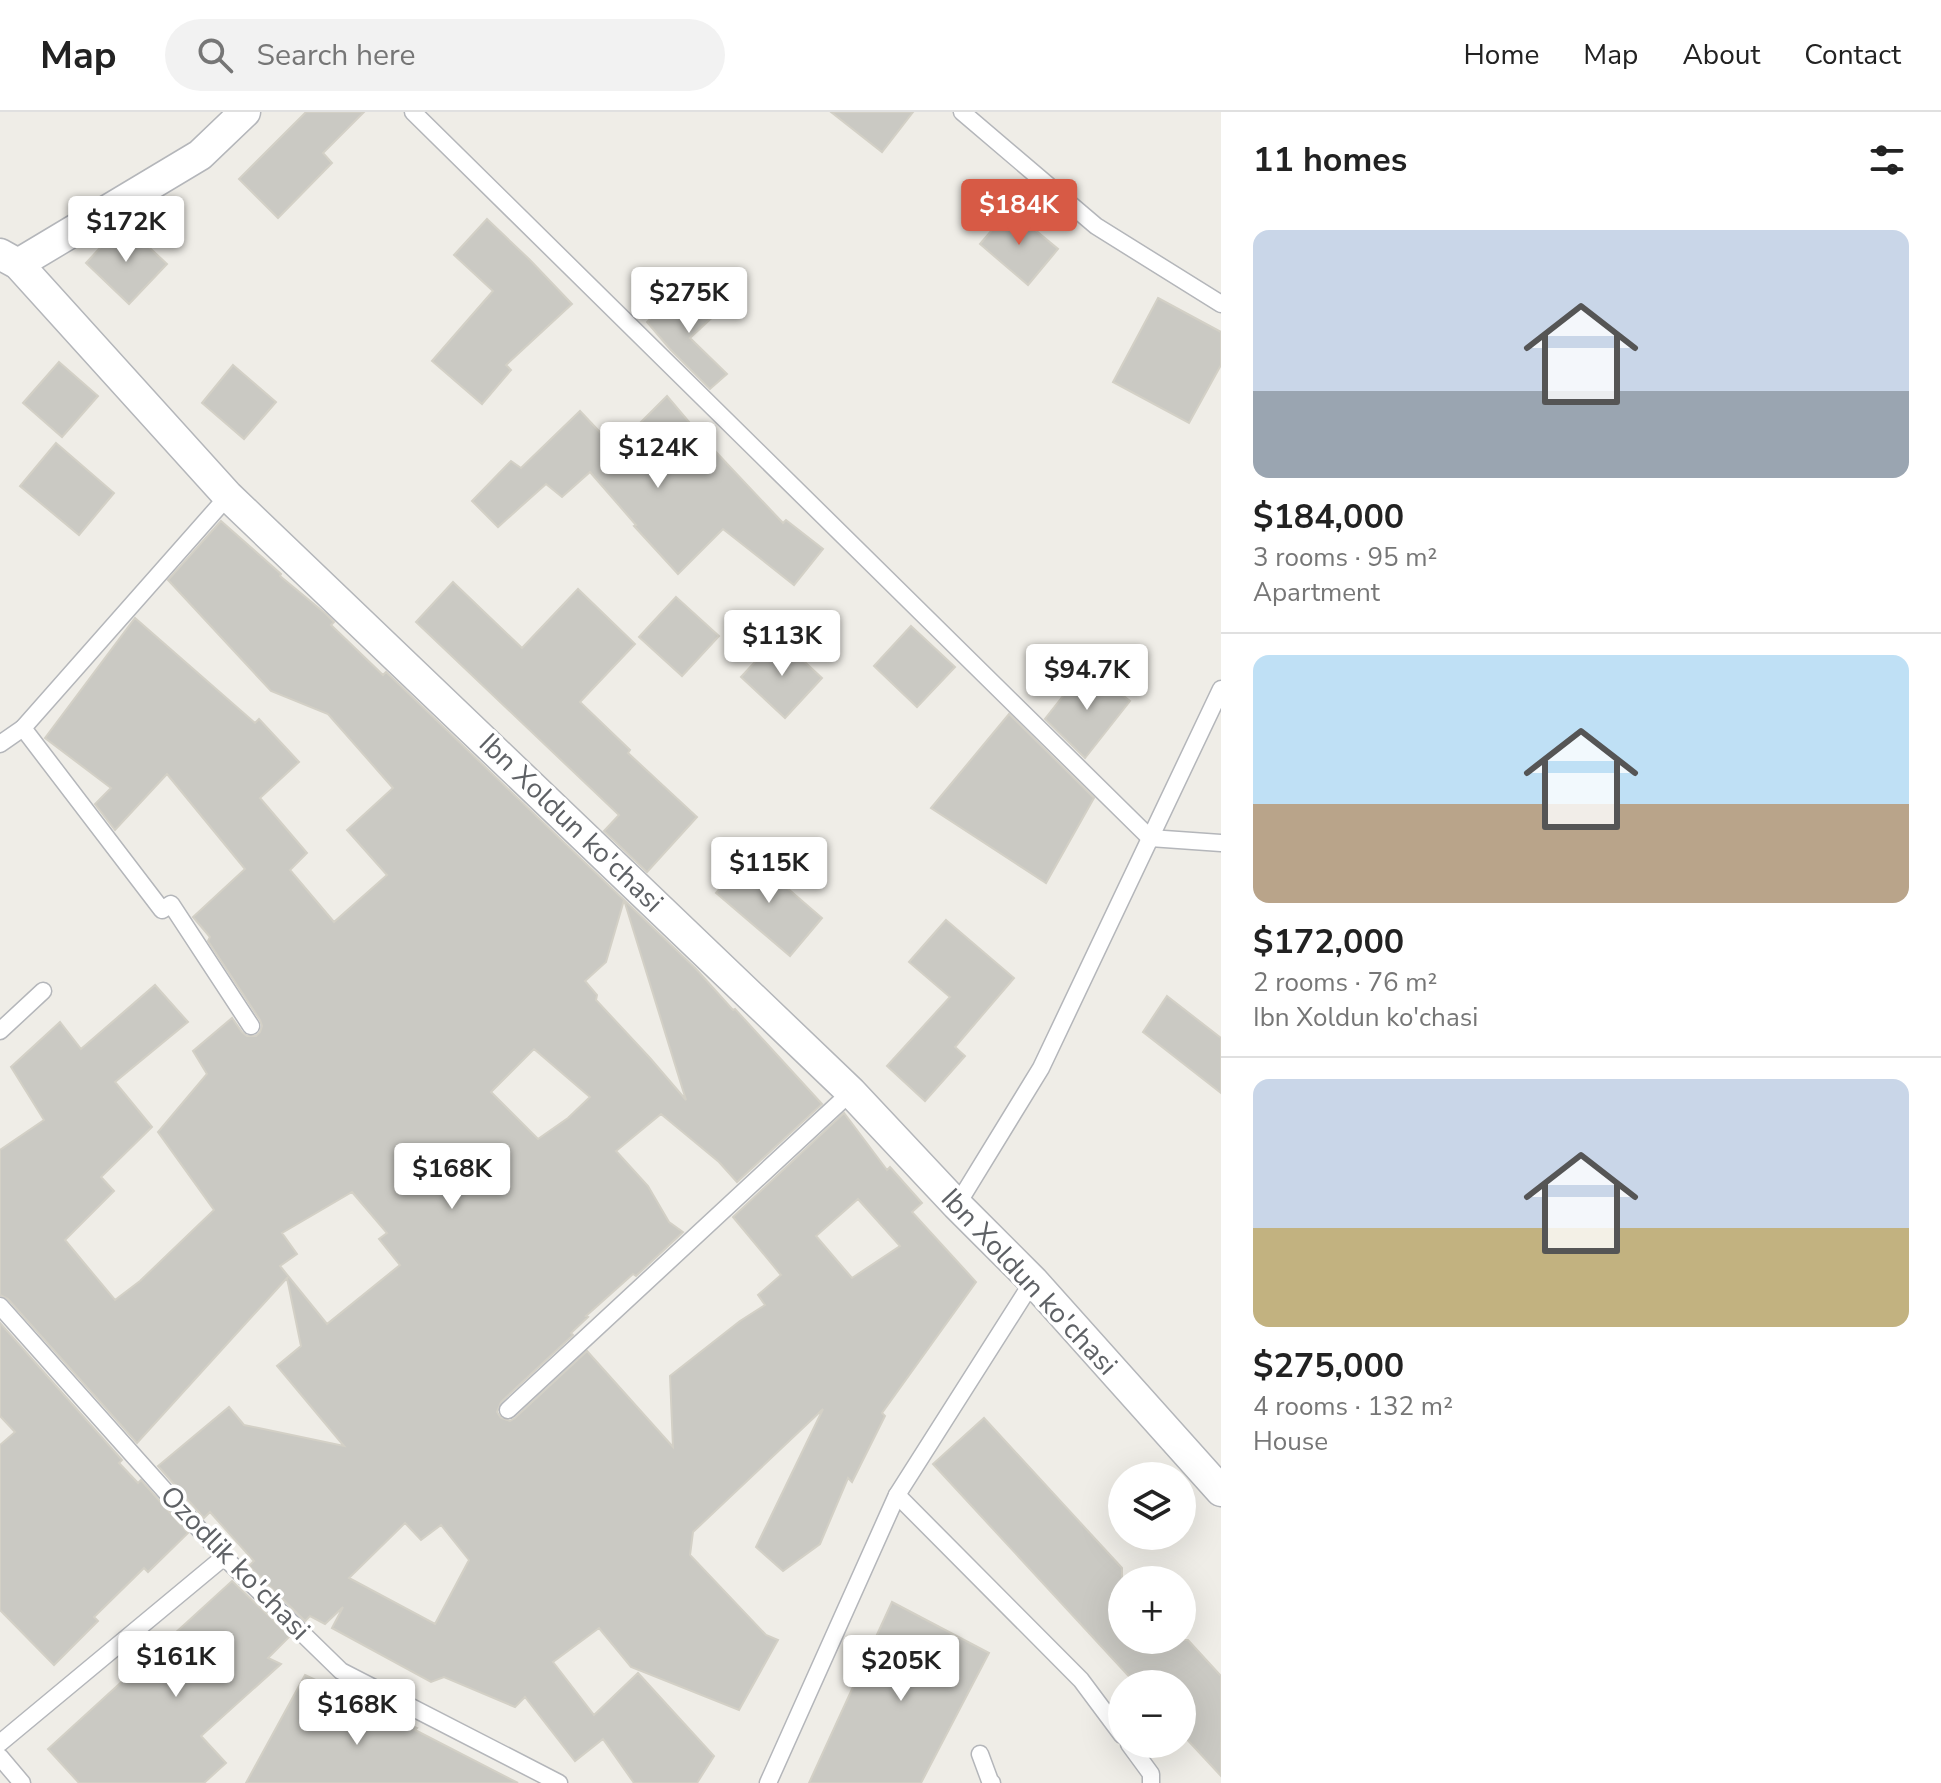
<!DOCTYPE html>
<meta charset="utf-8">
<style>
:root{--surface:#fff;--page:#f2f2f2;--text:#222;--muted:#767676;--line:#e0e0e0;--accent:#d75a45}
body{margin:0;font-family:"Nunito Sans",sans-serif;background:var(--page);color:var(--text);height:100vh;display:flex;flex-direction:column;font-size:30px;white-space:nowrap}
*{box-sizing:border-box;margin:0}
p{font-size:26px;color:var(--muted)}
.icon{flex:none;width:44px;height:44px;fill:none;stroke:currentColor;stroke-width:2;stroke-linecap:round;stroke-linejoin:round}
.map{position:relative;flex:1;overflow:hidden}
.drawer{display:flex;flex-direction:column;background:var(--surface);width:720px}
.drawer>*{flex:none}
.controls{position:absolute;left:1108px;top:1350px;display:grid;gap:16px}
.controls a{display:grid;place-items:center;width:88px;height:88px;border-radius:50%;background:var(--surface);box-shadow:0 8px 32px #0002;font-size:40px}
.price{position:absolute;translate:-50% -68px;padding:0 18px;border-radius:8px;background:#fff;color:#222;font-size:26px;line-height:52px;filter:drop-shadow(0 2px 4px #0008)}
.price::after{content:'';position:absolute;left:50%;top:48px;width:24px;height:18px;margin-left:-12px;background:inherit;clip-path:polygon(0 0,100% 0,50% 100%)}
.price.current{background:var(--accent);color:#fff}
ul{padding:0;list-style:none}
li{display:grid;align-content:center;gap:16px;height:424px;padding:0 32px}
li+li{border-top:2px solid var(--line)}
li span{display:grid;place-items:center;height:248px;border-radius:16px;color:#555}
li>.icon{margin-inline-start:auto}
span .icon{width:144px;height:144px;fill:#fffc;stroke-width:1}
li b{font-size:34px}
h2{display:flex;justify-content:space-between;align-items:center;height:96px;padding:0 32px;font-size:34px}
header{display:flex;align-items:center;gap:48px;box-sizing:border-box;height:112px;padding:0 40px;background:var(--surface);border-bottom:2px solid var(--line)}
header strong{font-size:38px}
nav{display:flex;gap:44px;margin-inline-start:auto;font-size:28px}
.search{width:560px;height:72px;background:var(--page);display:flex;align-items:center;gap:20px;box-sizing:border-box;padding:0 28px;border-radius:44px;color:var(--muted);font-size:30px}
main{display:flex;flex:1;min-height:0}
.map>svg:first-child{display:block}
</style>
<header>
<strong>Map</strong>
<div class="search"><svg class="icon" aria-label="search" viewBox="0 0 24 24"><circle cx="10" cy="10" r="6"/><path d="M15 15l6 6"/></svg>Search here</div>
<nav><a>Home</a><a>Map</a><a>About</a><a>Contact</a></nav>
</header>
<main>
<div class="map">
<svg width="1221" height="1671" viewBox="0 0 1221 1671">
<rect width="100%" height="100%" fill="#efede7"/>
<g fill="#cac9c3" stroke="#d3d0c6" stroke-width="2" fill-rule="evenodd">
<path d="M 306,0 L 364,0 L 323,41 L 332,51 L 278,106 L 239,67 Z"/>
<path d="M 831,0 L 913,0 L 882,40 Z"/>
<path d="M 1010,97 L 1058,137 L 1028,173 L 980,132 Z"/>
<path d="M 487,107 L 530,148 L 572,192 L 506,253 L 511,258 L 482,292 L 432,249 L 493,179 L 454,143 Z"/>
<path d="M 123,111 L 167,152 L 129,192 L 86,151 Z"/>
<path d="M 694,176 L 717,201 L 690,226 L 727,262 L 710,277 L 670,237 L 647,210 L 660,197 L 666,202 Z"/>
<path d="M 1158,186 L 1221,220 L 1221,253 L 1189,311 L 1113,270 Z"/>
<path d="M 59,250 L 98,284 L 62,325 L 23,291 Z"/>
<path d="M 233,253 L 276,290 L 244,327 L 202,291 Z"/>
<path d="M 667,284 L 700,323 L 783,411 L 786,408 L 823,437 L 794,473 L 723,417 L 678,462 L 634,414 L 636,413 L 590,360 L 562,385 L 546,372 L 498,415 L 472,389 L 511,349 L 521,356 L 580,299 L 615,336 Z"/>
<path d="M 56,331 L 114,381 L 79,423 L 20,374 Z"/>
<path d="M 221,409 L 281,462 L 280,464 L 326,502 L 334,510 L 331,513 L 383,563 L 386,560 L 624,788 L 606,850 L 585,869 L 597,883 L 596,888 L 650,946 L 686,988 L 624,788 L 696,857 L 733,898 L 735,897 L 822,992 L 737,1070 L 719,1050 L 661,1002 L 616,1039 L 648,1074 L 669,1110 L 683,1120 L 636,1164 L 633,1162 L 586,1204 L 588,1205 L 571,1221 L 573,1223 L 501,1290 L 497,1300 L 501,1306 L 510,1309 L 515,1306 L 587,1239 L 673,1335 L 670,1264 L 740,1209 L 765,1193 L 758,1183 L 781,1163 L 733,1105 L 844,1001 L 887,1058 L 890,1055 L 922,1091 L 912,1100 L 976,1170 L 882,1301 L 885,1304 L 852,1370 L 848,1366 L 820,1432 L 783,1459 L 756,1435 L 823,1297 L 693,1420 L 690,1443 L 766,1523 L 778,1528 L 739,1598 L 631,1555 L 599,1516 L 553,1550 L 594,1603 L 638,1561 L 714,1644 L 697,1671 L 634,1671 L 603,1627 L 575,1649 L 525,1585 L 515,1595 L 444,1565 L 431,1570 L 332,1516 L 343,1495 L 325,1512 L 310,1504 L 305,1509 L 249,1454 L 254,1449 L 210,1400 L 204,1406 L 158,1354 L 229,1295 L 244,1313 L 344,1334 L 277,1254 L 301,1234 L 287,1166 L 137,1331 L 8,1187 L 0,1183 L 0,1038 L 44,1008 L 11,955 L 60,910 L 81,937 L 155,873 L 188,910 L 115,970 L 152,1015 L 101,1065 L 114,1079 L 65,1128 L 115,1188 L 140,1169 L 214,1098 L 158,1020 L 207,962 L 193,939 L 232,906 L 242,920 L 247,924 L 256,924 L 260,920 L 262,914 L 260,908 L 208,829 L 210,825 L 193,805 L 245,757 L 167,662 L 115,718 L 95,692 L 111,676 L 45,626 L 135,506 L 255,611 L 259,607 L 299,650 L 260,686 L 307,741 L 290,758 L 334,810 L 387,763 L 347,718 L 393,676 L 328,602 L 271,579 L 168,468 ZM 534,937 L 590,985 L 568,1006 L 538,1027 L 491,980 ZM 352,1080 L 387,1121 L 379,1127 L 400,1153 L 327,1212 L 280,1154 L 297,1142 L 282,1121 ZM 858,1087 L 900,1134 L 852,1166 L 816,1124 ZM 405,1411 L 421,1428 L 441,1413 L 469,1448 L 435,1512 L 349,1466 Z"/>
<path d="M 453,470 L 522,536 L 578,477 L 635,532 L 580,590 L 630,638 L 628,641 L 697,705 L 647,760 L 604,719 L 619,703 L 416,510 Z"/>
<path d="M 676,485 L 719,524 L 682,564 L 639,525 Z"/>
<path d="M 911,514 L 955,555 L 917,595 L 874,554 Z"/>
<path d="M 778,525 L 822,566 L 785,606 L 741,565 Z"/>
<path d="M 1086,555 L 1130,589 L 1085,646 L 1045,607 Z"/>
<path d="M 1009,602 L 1094,686 L 1046,771 L 931,696 Z"/>
<path d="M 749,743 L 822,806 L 790,844 L 716,781 Z"/>
<path d="M 946,808 L 1014,866 L 955,935 L 965,944 L 925,989 L 887,954 L 950,885 L 909,850 Z"/>
<path d="M 1167,884 L 1221,926 L 1221,981 L 1143,920 Z"/>
<path d="M 0,1211 L 122,1348 L 119,1351 L 138,1371 L 141,1368 L 188,1421 L 148,1460 L 144,1456 L 94,1505 L 98,1509 L 54,1553 L 0,1498 L 0,1333 L 15,1320 L 0,1304 Z"/>
<path d="M 984,1306 L 1122,1456 L 1122,1528 L 1188,1528 L 1221,1564 L 1221,1664 L 1182,1622 L 1182,1572 L 1136,1572 L 933,1352 Z"/>
<path d="M 232,1469 L 290,1524 L 268,1546 L 281,1552 L 201,1624 L 226,1651 L 204,1671 L 79,1671 L 48,1637 Z"/>
<path d="M 892,1490 L 989,1541 L 921,1671 L 809,1671 Z"/>
<path d="M 305,1563 L 417,1616 L 415,1618 L 518,1671 L 246,1671 Z"/>
</g>
<g fill="none" stroke-linecap="round" stroke-linejoin="round">
<defs>
<g id="lane">
<path d="M 413,0 L 1150,726 L 1221,731"/>
<path d="M 962,0 L 1096,114 L 1221,192"/>
<path d="M 228,384 L 23,616 L 162,798 L 171,792 L 251,914"/>
<path d="M 0,632 L 23,616"/>
<path d="M 0,919 L 43,879"/>
<path d="M 957,1093 L 1041,956 L 1221,577"/>
<path d="M 0,1194 L 224,1445 L 341,1559 L 559,1671"/>
<path d="M 508,1298 L 851,980"/>
<path d="M 897,1383 L 1081,1568 L 1122,1623"/>
<path d="M 0,1631 L 224,1445"/>
<path d="M 1129,1632 L 1151,1662 L 1151,1671"/>
<path d="M 980,1642 L 990,1669 L 992,1671"/>
<path d="M 0,1645 L 22,1671"/>
<path d="M 768,1671 L 897,1383 L 1033,1169"/>
</g>
<g id="street">
<path d="M 0,142 L 18,152 L 228,384 L 851,980 L 957,1093 L 1033,1169 L 1221,1379"/>
<path d="M 18,152 L 200,43 L 245,0"/>
</g>
</defs>
<use href="#lane" stroke="#b4b6ba" stroke-width="19"/>
<use href="#street" stroke="#b4b6ba" stroke-width="33"/>
<use href="#lane" stroke="#fff" stroke-width="16"/>
<use href="#street" stroke="#fff" stroke-width="30"/>
</g>
<g text-anchor="middle" dominant-baseline="central" stroke-width="7" stroke-linejoin="round" paint-order="stroke">
<g font-size="28" fill="#5e6165" stroke="#fff">
<text transform="translate(571 711) rotate(44)">Ibn Xoldun ko'chasi</text>
<text transform="translate(1029 1170) rotate(47)">Ibn Xoldun ko'chasi</text>
<text transform="translate(235 1451) rotate(46)">Ozodlik ko'chasi</text>
</g>
</g>
</svg>
<div class="controls">
<a><svg class="icon" aria-label="layers" viewBox="0 0 24 24"><path d="M12 4l9 5-9 5-9-5zM3 14l9 5 9-5"/></svg></a>
<a>+</a>
<a>−</a>
</div>
<b class="price current" style="left:1019px;top:135px">$184K</b>
<b class="price" style="left:126px;top:152px">$172K</b>
<b class="price" style="left:689px;top:223px">$275K</b>
<b class="price" style="left:658px;top:378px">$124K</b>
<b class="price" style="left:782px;top:566px">$113K</b>
<b class="price" style="left:1087px;top:600px">$94.7K</b>
<b class="price" style="left:769px;top:793px">$115K</b>
<b class="price" style="left:452px;top:1099px">$168K</b>
<b class="price" style="left:176px;top:1587px">$161K</b>
<b class="price" style="left:901px;top:1591px">$205K</b>
<b class="price" style="left:357px;top:1635px">$168K</b>
</div>
<section class="drawer">
<h2>11 homes<svg class="icon" aria-label="filters" viewBox="0 0 24 24"><path d="M4 7h16M4 17h16"/><circle cx="9" cy="7" r="2"/><circle cx="15" cy="17" r="2"/></svg></h2>
<ul>
<li><span style="background:linear-gradient(#c9d6e8 65%,#9aa5b1 0)"><svg class="icon" aria-label="home" viewBox="0 0 24 24"><path d="M3 11l9-7 9 7M6 9v11h12V9"/></svg></span><div><b>$184,000</b><p>3 rooms · 95 m²</p><p>Apartment</p></div></li>
<li><span style="background:linear-gradient(#bfe0f5 60%,#b9a48a 0)"><svg class="icon" aria-label="home" viewBox="0 0 24 24"><path d="M3 11l9-7 9 7M6 9v11h12V9"/></svg></span><div><b>$172,000</b><p>2 rooms · 76 m²</p><p>Ibn Xoldun ko'chasi</p></div></li>
<li><span style="background:linear-gradient(#c9d6e8 60%,#c2b280 0)"><svg class="icon" aria-label="home" viewBox="0 0 24 24"><path d="M3 11l9-7 9 7M6 9v11h12V9"/></svg></span><div><b>$275,000</b><p>4 rooms · 132 m²</p><p>House</p></div></li>
</ul>
</section>
</main>
